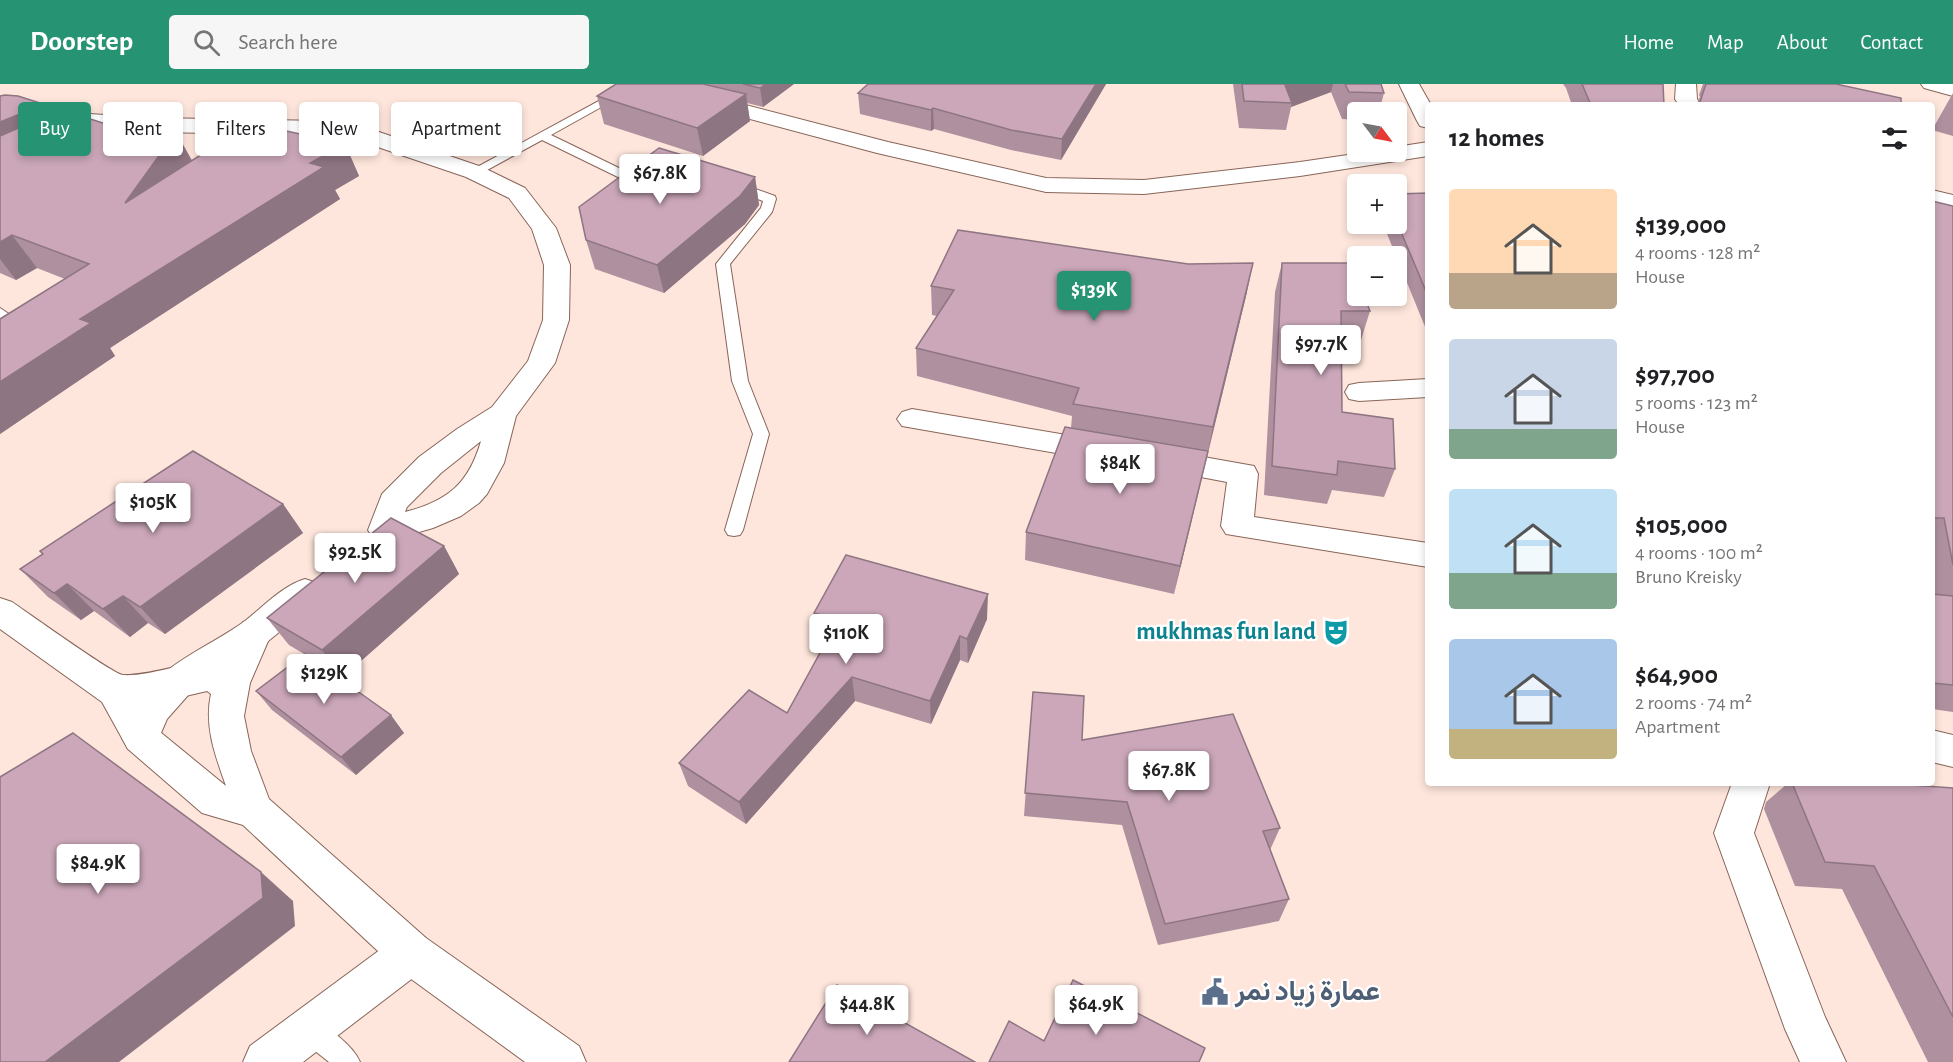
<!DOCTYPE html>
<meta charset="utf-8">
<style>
:root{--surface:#fff;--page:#f6f6f6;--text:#202124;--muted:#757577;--accent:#269373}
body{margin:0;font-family:"Alegreya Sans",Vazirmatn,sans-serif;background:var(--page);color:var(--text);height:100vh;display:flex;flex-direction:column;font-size:22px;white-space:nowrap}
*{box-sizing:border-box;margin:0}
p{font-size:20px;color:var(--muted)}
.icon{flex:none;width:33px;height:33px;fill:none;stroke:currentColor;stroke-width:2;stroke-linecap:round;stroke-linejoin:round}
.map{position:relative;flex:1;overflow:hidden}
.sheet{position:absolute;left:1425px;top:18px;width:510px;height:684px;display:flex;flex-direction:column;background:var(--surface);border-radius:6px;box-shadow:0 3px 9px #0003}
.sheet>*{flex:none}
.hud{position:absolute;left:18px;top:18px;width:570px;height:54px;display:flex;gap:12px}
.needle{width:39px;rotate:122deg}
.fabs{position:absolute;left:1347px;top:18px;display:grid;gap:12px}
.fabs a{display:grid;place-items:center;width:60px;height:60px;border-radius:6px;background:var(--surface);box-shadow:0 3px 9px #0003;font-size:30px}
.price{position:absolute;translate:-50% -51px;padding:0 14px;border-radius:6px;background:#fff;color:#222;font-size:20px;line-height:39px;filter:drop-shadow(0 2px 3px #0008)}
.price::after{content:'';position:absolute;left:50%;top:36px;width:18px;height:14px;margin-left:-9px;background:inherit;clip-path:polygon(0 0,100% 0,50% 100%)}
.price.current{background:var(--accent);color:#fff}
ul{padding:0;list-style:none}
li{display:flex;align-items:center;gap:18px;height:150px;padding:0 24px}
li span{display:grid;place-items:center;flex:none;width:168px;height:120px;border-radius:6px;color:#555}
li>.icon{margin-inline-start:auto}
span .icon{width:72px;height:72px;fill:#fffc;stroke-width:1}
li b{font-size:26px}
h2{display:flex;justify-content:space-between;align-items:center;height:72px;padding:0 24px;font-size:26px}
.pill{padding:0 21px;border-radius:6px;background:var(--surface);box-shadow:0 3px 9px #0003;font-size:21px;line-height:54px}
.pill.current{background:var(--accent);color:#fff}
header{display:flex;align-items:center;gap:36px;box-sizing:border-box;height:84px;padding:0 30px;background:var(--accent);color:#fff}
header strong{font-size:28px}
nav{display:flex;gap:33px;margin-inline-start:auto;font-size:21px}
.search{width:420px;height:54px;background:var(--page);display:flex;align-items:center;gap:15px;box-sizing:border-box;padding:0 21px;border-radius:6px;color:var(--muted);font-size:22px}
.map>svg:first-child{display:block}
</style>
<header>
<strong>Doorstep</strong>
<div class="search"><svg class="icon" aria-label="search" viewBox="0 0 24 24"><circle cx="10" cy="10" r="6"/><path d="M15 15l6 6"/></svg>Search here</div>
<nav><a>Home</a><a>Map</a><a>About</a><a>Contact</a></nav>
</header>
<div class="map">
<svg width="1953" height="978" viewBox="0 0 1953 978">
<rect width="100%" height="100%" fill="#fee6dc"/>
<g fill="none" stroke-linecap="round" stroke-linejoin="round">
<defs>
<g id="service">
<path d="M 619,6 L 625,9 L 623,11 L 551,51 L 621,85 L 649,75 L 653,76 L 655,79 L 653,82 L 620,94 L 542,56 L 478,91 L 474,92 L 468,88 Z"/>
<path d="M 736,98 L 775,112 L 776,115 L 772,128 L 730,180 L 748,297 L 769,350 L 743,446 L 740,451 L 734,452 L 728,451 L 725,446 L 753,350 L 732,297 L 716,180 L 761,124 L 763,117 L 731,105 L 730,102 Z"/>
<path d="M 0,224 L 27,242 L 0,258 L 0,247 L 10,242 L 0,235 Z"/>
<path d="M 309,934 C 326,941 353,961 360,978 L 329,978 L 300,955 L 297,946 L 300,937 Z"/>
</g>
<g id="minor">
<path d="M 619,0 L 660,0 L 692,7 L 888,58 L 1046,94 L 1144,96 L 1300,78 L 1368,68 L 1396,68 L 1396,63 L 1428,58 L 1428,72 L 1300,92 L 1144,110 L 1046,108 L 877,69 L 690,19 L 622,4 Z"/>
<path d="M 1676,0 L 1696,0 L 1697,15 L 1701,21 L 1679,21 L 1675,15 Z"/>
<path d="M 1921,0 L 1953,0 L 1953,12 L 1924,4 Z"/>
<path d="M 26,26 L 153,34 L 324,37 L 376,47 L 482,83 L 525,104 L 556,144 L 570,181 L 569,236 L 555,279 L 516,332 L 504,379 L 487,410 L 479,419 L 461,432 L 433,444 L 384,458 L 373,454 L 368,446 L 382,410 L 419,373 L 457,345 L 492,323 L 528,277 L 543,236 L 544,181 L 532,145 L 509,114 L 466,93 L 363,58 L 324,51 L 153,48 L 26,40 L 0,46 L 0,32 ZM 481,357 C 469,399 448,417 405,428 L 407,423 L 441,389 Z"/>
<path d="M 1932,106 L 1953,111 L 1953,125 L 1932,120 Z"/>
<path d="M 1428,295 L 1428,313 L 1359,317 L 1349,315 L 1345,308 L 1349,301 L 1359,299 Z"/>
<path d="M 912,325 L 1102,357 L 1113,360 L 1117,367 L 1113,374 L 1102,377 L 902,342 L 897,335 L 902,328 Z"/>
<path d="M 1159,365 L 1254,382 L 1258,390 L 1254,433 L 1428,459 L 1428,483 L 1226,450 L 1221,442 L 1227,398 L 1148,383 L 1144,376 L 1148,369 Z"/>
<path d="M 305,495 L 317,499 L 322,508 L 317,517 L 267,558 L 190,609 L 167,635 L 154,665 L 141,670 L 128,665 L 122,654 C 128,642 132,628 140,616 C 163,579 211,562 245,537 C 264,522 282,502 305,495 Z"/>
<path d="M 1932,646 L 1953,651 L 1953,683 L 1932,678 Z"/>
<path d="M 411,848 L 426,854 L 432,869 L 426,884 L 303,978 L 243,978 L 250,962 L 396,854 Z"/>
</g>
<g id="tertiary">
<path d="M 1399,0 L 1419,0 L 1431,21 L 1428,21 L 1428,44 L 1420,42 L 1417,37 Z"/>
<path d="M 0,514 L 12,518 C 27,528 114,591 123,591 C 153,593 197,572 222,580 L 243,538 L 255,534 L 267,538 L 272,548 L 250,599 L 244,632 L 251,667 L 269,715 L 426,854 L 579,962 L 586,978 L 525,978 L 396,884 L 243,741 L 202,729 L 128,665 L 102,618 L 0,545 ZM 207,607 L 211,610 C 204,642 215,671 226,702 L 154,643 L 141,619 L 164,617 Z"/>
<path d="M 1732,699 L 1770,699 L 1754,749 L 1825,933 L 1846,978 L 1800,978 L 1785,945 L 1714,749 Z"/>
</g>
</defs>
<use href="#service" stroke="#886558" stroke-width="2"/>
<use href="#minor" stroke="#886558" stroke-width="2"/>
<use href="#tertiary" stroke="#886558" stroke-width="2"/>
<use href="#service" fill="#fff" fill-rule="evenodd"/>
<use href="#minor" fill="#fff" fill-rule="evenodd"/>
<use href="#tertiary" fill="#fff" fill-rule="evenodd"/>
</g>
<g fill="#af909f">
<path d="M 616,0 L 794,0 L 763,23 L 747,19 L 750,37 L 703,72 L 604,40 L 597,12 Z"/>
<path d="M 868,0 L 1106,0 L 1061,76 L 1011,66 L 934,45 L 931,47 L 860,30 L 858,9 Z"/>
<path d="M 1233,0 L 1381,0 L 1384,9 L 1379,28 L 1358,28 L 1358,36 L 1342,35 L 1331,8 L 1291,23 L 1286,46 L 1239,44 Z"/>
<path d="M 1563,0 L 1663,0 L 1664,21 L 1572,21 L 1566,4 Z"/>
<path d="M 1703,0 L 1836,0 L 1901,21 L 1696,21 L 1700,13 L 1699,11 Z"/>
<path d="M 1953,9 L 1953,52 L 1932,46 Z"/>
<path d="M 0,12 L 192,76 L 345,60 L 359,92 L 335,106 L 340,115 L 110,264 L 115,272 L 0,350 L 0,235 L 65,195 L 37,184 L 16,196 L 0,189 Z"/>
<path d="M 755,93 L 759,121 L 745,140 L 664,209 L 595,185 L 586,156 Z"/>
<path d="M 1428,109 L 1428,250 L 1383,140 L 1396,140 L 1396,110 Z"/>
<path d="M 1932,117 L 1953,122 L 1953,628 L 1932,625 Z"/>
<path d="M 1282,179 L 1370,227 L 1361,256 L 1341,256 L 1342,328 L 1395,385 L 1384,413 L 1332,406 L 1327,420 L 1264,411 L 1275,208 Z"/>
<path d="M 931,202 L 1247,208 L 1174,510 L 1025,476 L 1026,448 L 1071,344 L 1072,332 L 917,292 L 916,264 L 937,232 L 932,231 Z"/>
<path d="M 283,420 L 303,449 L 165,550 L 148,539 L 130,553 L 94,527 L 81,536 L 48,513 L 20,485 L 43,470 L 40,467 Z"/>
<path d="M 444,462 L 459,490 L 343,593 L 308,573 L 404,649 L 356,691 L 272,626 L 256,607 L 304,570 L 289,561 L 267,534 Z"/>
<path d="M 814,529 L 987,535 L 968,579 L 960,576 L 931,640 L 855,617 L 746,740 L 688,702 L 679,679 L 787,629 L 827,556 L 818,553 Z"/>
<path d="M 1033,608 L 1082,656 L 1280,744 L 1270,766 L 1289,815 L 1279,837 L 1158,861 L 1122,741 L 1024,732 Z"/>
<path d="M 1788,699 L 1882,699 L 1953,704 L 1953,978 L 1928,978 L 1842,805 L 1795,802 L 1764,725 L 1766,718 Z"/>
</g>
<g fill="#8e7582">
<path d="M 766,0 L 794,0 L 763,23 L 760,4 Z"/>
<path d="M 1096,0 L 1106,0 L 1061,76 L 1062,55 Z"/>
<path d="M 1287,0 L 1333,0 L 1331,8 L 1291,23 L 1292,19 L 1285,1 Z"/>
<path d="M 746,10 L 750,37 L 703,72 L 697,44 Z"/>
<path d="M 933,24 L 934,45 L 931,47 L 931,26 Z"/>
<path d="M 32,25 L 54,57 L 0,80 L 0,38 Z"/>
<path d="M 176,48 L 194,80 L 125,119 Z"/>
<path d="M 345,60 L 359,92 L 335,106 L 340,115 L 110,264 L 115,272 L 0,350 L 0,298 L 80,235 L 310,79 Z"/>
<path d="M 755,93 L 759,121 L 745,140 L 664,209 L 657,181 Z"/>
<path d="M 12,151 L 37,184 L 16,196 L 0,175 L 0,158 Z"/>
<path d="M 1253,179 L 1247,208 L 1207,372 L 1213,343 Z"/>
<path d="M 1208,367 L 1201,396 L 1174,510 L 1180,482 Z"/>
<path d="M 283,420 L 303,449 L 165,550 L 140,523 Z"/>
<path d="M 444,462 L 459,490 L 343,593 L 322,566 Z"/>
<path d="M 67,500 L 94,527 L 81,536 L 54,509 Z"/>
<path d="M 988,510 L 987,535 L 968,579 L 967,555 Z"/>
<path d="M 123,512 L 148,539 L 130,553 L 103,525 Z"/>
<path d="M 960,552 L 960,576 L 931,640 L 930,617 Z"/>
<path d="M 852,593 L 855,617 L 746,740 L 739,718 Z"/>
<path d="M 391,631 L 404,649 L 356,691 L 341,673 Z"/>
<path d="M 261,788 L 293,817 L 295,842 L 119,978 L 45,978 Z"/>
</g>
<g fill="#cba7b9" stroke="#8e7582" stroke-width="1.5">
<path d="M 616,0 L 703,0 L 746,10 L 697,44 L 597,12 Z"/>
<path d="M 743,0 L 766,0 L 760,4 Z"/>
<path d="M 868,0 L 1096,0 L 1062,55 L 1011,46 L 933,24 L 931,26 L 858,9 Z"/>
<path d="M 1242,0 L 1287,0 L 1285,1 L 1292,19 L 1244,17 Z"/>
<path d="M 1345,0 L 1381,0 L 1384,9 L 1349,8 Z"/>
<path d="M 1582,0 L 1663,0 L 1664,21 L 1591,21 Z"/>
<path d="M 1706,0 L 1836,0 L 1901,14 L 1901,21 L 1699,21 Z"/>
<path d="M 5,11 L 18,12 L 109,41 L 149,39 L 176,48 L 125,119 L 251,39 L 345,60 L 310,79 L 324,83 L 80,235 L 91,239 L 0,298 L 0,235 L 89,180 L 12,151 L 0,158 L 0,52 L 37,36 L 38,27 L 32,25 L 0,38 L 0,12 Z"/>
<path d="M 659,64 L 755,93 L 740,112 L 657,181 L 586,156 L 579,123 Z"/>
<path d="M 1428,109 L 1428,212 L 1396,136 L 1396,110 Z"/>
<path d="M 1932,117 L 1953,122 L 1953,481 L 1944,434 L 1932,434 Z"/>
<path d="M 958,146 L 1188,180 L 1253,179 L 1213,343 L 1073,320 L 1079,304 L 916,264 L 954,206 L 931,202 Z"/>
<path d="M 1282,179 L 1352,179 L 1358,193 L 1358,212 L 1364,212 L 1370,227 L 1341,227 L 1342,328 L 1393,335 L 1395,385 L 1338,377 L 1337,391 L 1272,382 Z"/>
<path d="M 1065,343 L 1208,367 L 1180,482 L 1026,448 Z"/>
<path d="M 193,367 L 283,420 L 140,523 L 123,512 L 103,525 L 67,500 L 54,509 L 20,485 L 43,470 L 40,467 Z"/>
<path d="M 391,434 L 444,462 L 322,566 L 267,534 Z"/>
<path d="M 846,471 L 988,510 L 967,555 L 960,552 L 930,617 L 852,593 L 739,718 L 679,679 L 749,606 L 787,629 L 838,536 L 814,529 Z"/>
<path d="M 1932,510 L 1953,512 L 1953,601 L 1932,599 Z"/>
<path d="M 305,570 L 391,631 L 341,673 L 256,607 Z"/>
<path d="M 1033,608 L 1084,612 L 1082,656 L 1233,630 L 1280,744 L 1263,747 L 1289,815 L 1165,840 L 1127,718 L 1025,709 Z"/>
<path d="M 73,649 L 261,788 L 263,814 L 45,978 L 0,978 L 0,693 Z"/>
<path d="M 1792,699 L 1882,699 L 1953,704 L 1953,933 L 1874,782 L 1825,778 Z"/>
<path d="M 1073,896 L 1205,964 L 1199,978 L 989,978 L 1009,937 L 1044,957 Z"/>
<path d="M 837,901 L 975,978 L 789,978 Z"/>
</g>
<defs>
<symbol id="theatre-bare" viewBox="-9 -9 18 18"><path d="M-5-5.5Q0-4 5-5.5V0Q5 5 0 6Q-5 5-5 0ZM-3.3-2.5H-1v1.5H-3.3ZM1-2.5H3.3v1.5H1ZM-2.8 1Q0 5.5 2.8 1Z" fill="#0f9aa8" stroke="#fff" stroke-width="2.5" paint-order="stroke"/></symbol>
<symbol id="civic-bare" viewBox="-9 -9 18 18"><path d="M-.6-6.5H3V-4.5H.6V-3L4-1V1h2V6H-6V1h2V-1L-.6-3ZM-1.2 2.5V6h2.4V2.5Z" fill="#5c6f8a" stroke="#fff" stroke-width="2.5" paint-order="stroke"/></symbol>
</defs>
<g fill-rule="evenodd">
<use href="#theatre-bare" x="1317" y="529" width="38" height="38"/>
<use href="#civic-bare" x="1196" y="889" width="38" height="38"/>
</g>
<g text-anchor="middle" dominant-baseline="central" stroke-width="4.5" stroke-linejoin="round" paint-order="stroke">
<g font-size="24" font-weight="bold" fill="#0d838f" stroke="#fff" text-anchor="end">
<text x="1316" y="548">mukhmas fun land</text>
</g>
<g font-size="28" font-weight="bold" fill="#4e5e75" stroke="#fff" text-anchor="start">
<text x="1235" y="908">عمارة زياد نمر</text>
</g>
</g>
</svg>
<div class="fabs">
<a><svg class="needle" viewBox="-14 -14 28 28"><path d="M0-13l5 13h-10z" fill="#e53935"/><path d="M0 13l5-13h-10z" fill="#757577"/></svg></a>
<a>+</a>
<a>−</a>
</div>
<b class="price" style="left:660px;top:121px">$67.8K</b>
<b class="price current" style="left:1094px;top:238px">$139K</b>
<b class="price" style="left:1321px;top:292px">$97.7K</b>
<b class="price" style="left:1120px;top:411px">$84K</b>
<b class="price" style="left:153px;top:450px">$105K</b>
<b class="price" style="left:355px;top:500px">$92.5K</b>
<b class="price" style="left:846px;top:581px">$110K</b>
<b class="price" style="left:324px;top:621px">$129K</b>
<b class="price" style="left:1169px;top:718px">$67.8K</b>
<b class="price" style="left:98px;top:811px">$84.9K</b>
<b class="price" style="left:867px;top:952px">$44.8K</b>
<b class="price" style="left:1096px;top:952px">$64.9K</b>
<div class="hud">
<a class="pill current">Buy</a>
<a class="pill">Rent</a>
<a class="pill">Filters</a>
<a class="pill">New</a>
<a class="pill">Apartment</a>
</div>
<section class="sheet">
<h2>12 homes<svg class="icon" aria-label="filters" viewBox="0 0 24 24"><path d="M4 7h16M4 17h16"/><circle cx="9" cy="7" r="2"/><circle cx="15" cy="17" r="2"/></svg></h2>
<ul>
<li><span style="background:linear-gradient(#ffd9b3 70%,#b9a48a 0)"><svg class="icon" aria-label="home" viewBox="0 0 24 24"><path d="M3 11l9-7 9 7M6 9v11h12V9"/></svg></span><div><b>$139,000</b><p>4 rooms · 128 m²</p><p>House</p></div></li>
<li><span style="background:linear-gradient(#c9d6e8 75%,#7fa58c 0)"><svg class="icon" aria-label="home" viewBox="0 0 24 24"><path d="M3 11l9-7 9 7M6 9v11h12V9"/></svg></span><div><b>$97,700</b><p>5 rooms · 123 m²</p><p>House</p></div></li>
<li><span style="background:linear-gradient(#bfe0f5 70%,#7fa58c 0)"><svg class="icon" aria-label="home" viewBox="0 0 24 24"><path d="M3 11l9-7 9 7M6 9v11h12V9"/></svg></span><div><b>$105,000</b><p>4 rooms · 100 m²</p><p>Bruno Kreisky</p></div></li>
<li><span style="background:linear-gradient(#a9c7e8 75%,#c2b280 0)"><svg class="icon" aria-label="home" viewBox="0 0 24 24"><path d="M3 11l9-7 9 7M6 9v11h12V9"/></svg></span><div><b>$64,900</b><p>2 rooms · 74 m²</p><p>Apartment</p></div></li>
</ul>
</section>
</div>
